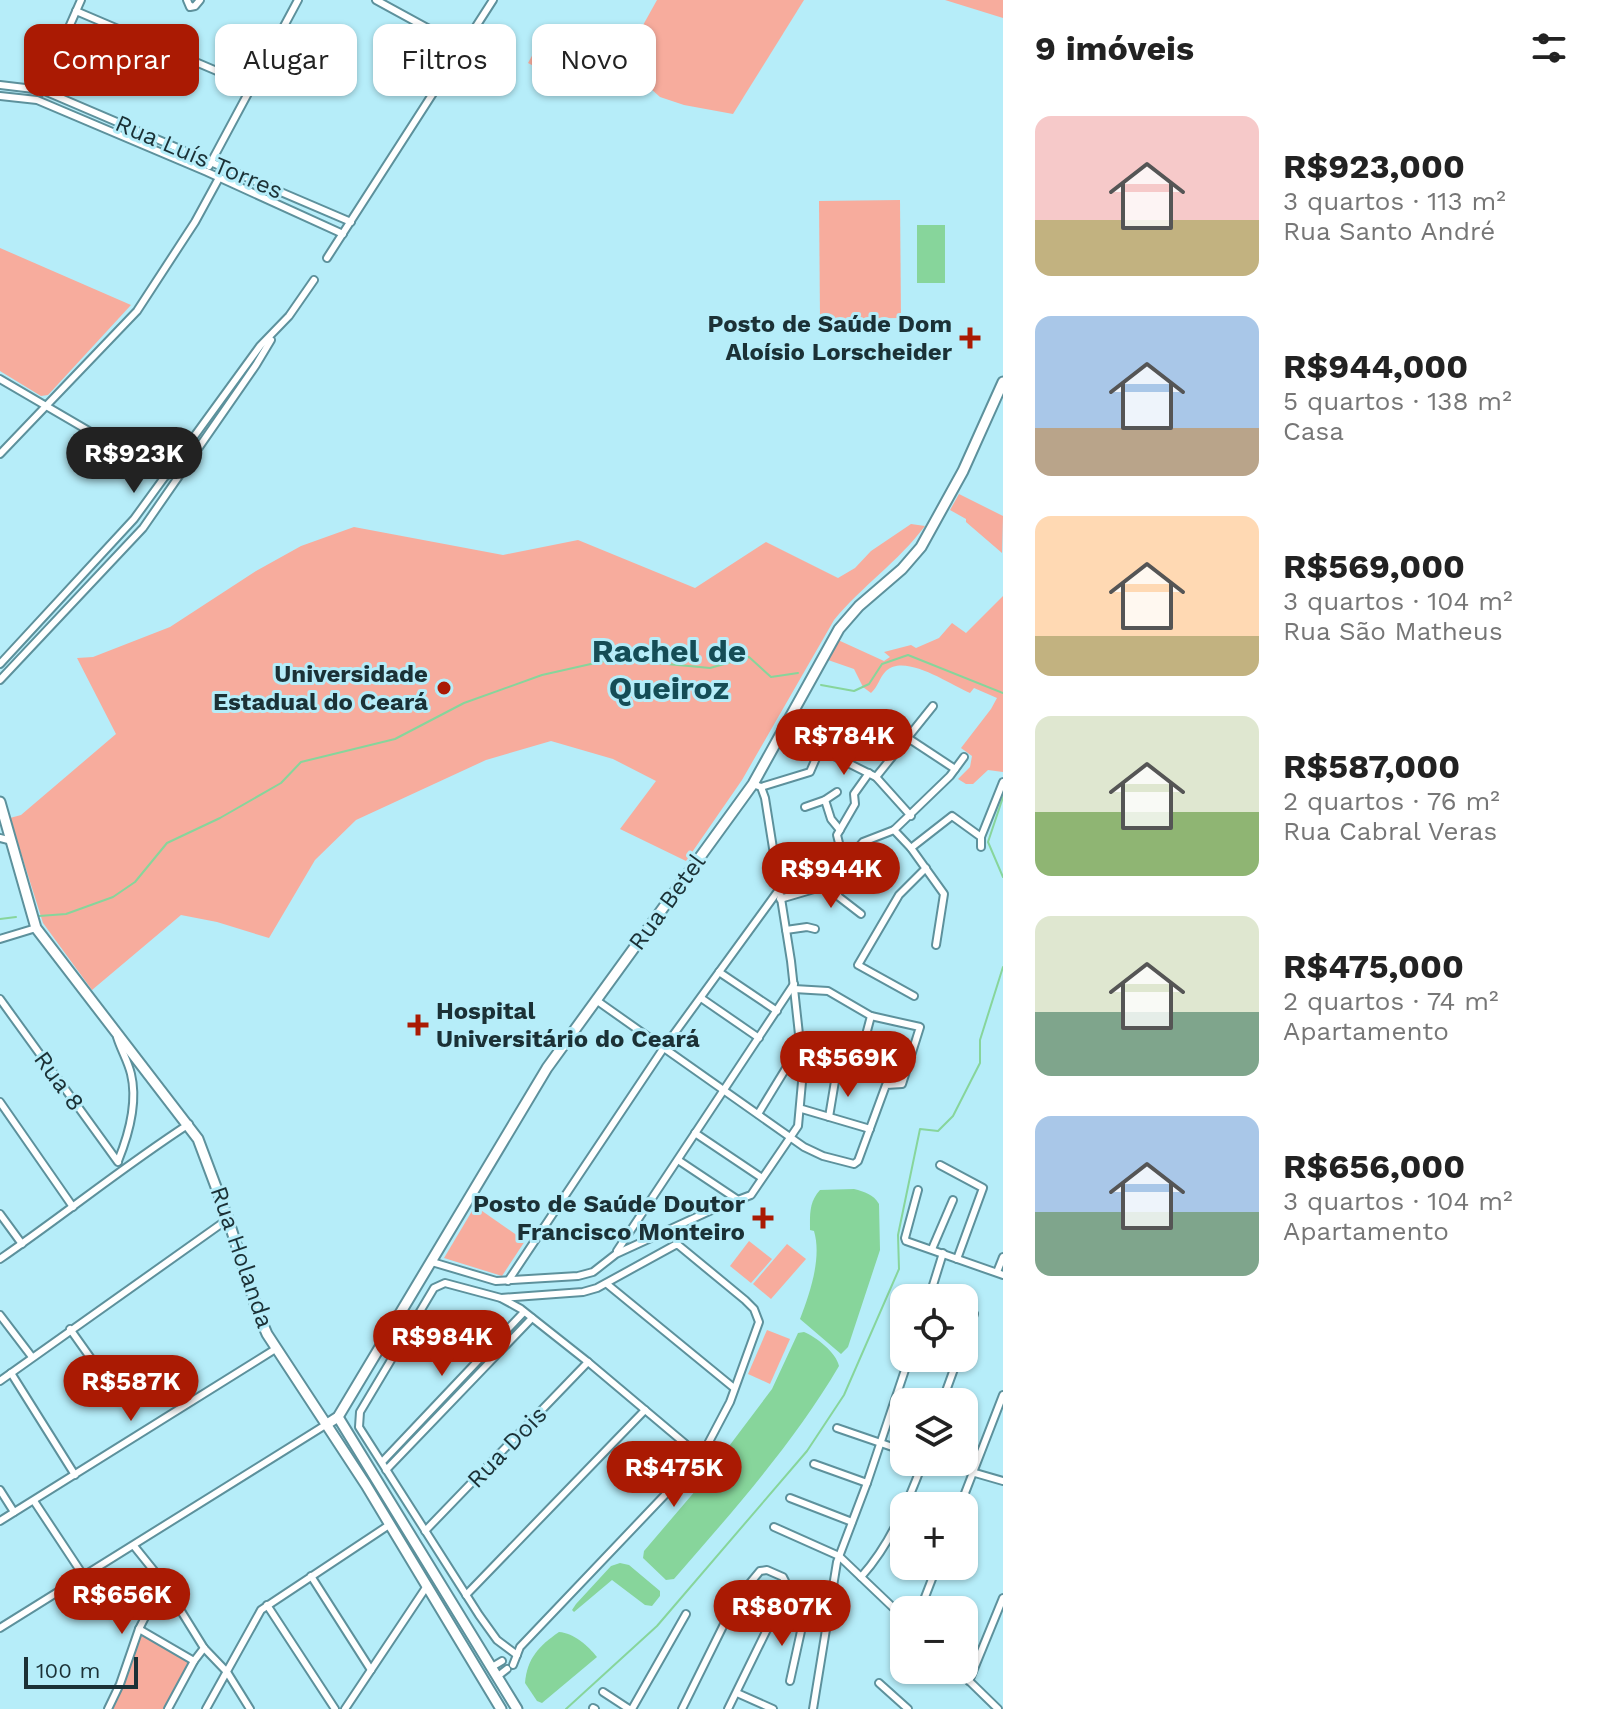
<!DOCTYPE html>
<html lang="pt">
<meta charset="utf-8">
<style>
:root{--surface:#fff;--page:#f6f6f6;--text:#222;--muted:#767676;--accent:#aa1a03}
body{margin:0;font-family:"Work Sans",sans-serif;background:var(--page);color:var(--text);height:100vh;display:flex;flex-direction:column;font-size:30px;white-space:nowrap}
*{box-sizing:border-box;margin:0}
p{font-size:26px;color:var(--muted)}
.icon{flex:none;width:44px;height:44px;fill:none;stroke:currentColor;stroke-width:2;stroke-linecap:round;stroke-linejoin:round}
.map{position:relative;flex:1;overflow:hidden}
.panel{display:flex;flex-direction:column;background:var(--surface);width:600px}
.panel>*{flex:none}
.guide{position:absolute;left:24px;top:24px;width:760px;height:72px;display:flex;gap:16px}
.buttons{position:absolute;left:890px;top:1284px;display:grid;gap:16px}
.buttons a{display:grid;place-items:center;width:88px;height:88px;border-radius:16px;background:var(--surface);box-shadow:0 2px 6px #0004;font-size:40px}
.scale{position:absolute;left:24px;bottom:20px;width:114px;box-sizing:border-box;padding-left:8px;border:4px solid #1b3136;border-top:0;font-size:22px;line-height:28px;white-space:nowrap;color:#1b3136;-webkit-text-stroke:6px #b6edf9;paint-order:stroke}
.price{position:absolute;translate:-50% -68px;padding:0 18px;border-radius:28px;background:var(--accent);color:#fff;font-size:26px;line-height:52px;filter:drop-shadow(0 2px 4px #0008)}
.price::after{content:'';position:absolute;left:50%;top:48px;width:24px;height:18px;margin-left:-12px;background:inherit;clip-path:polygon(0 0,100% 0,50% 100%)}
.price.on{background:#222;color:#fff}
ul{padding:0;list-style:none}
li{display:flex;align-items:center;gap:24px;height:200px;padding:0 32px}
li span{display:grid;place-items:center;flex:none;width:224px;height:160px;border-radius:16px;color:#555}
li>.icon{margin-inline-start:auto}
span .icon{width:96px;height:96px;fill:#fffc;stroke-width:1}
li b{font-size:34px}
h2{display:flex;justify-content:space-between;align-items:center;height:96px;padding:0 32px;font-size:34px}
.pill{padding:0 28px;border-radius:16px;background:var(--surface);box-shadow:0 2px 6px #0004;font-size:28px;line-height:72px}
.pill.on{background:var(--accent);color:#fff}
main{display:flex;flex:1;min-height:0}
.map>svg:first-child{display:block}
</style>
<main>
<div class="map">
<svg width="1003" height="1709" viewBox="0 0 1003 1709">
<rect width="100%" height="100%" fill="#b6edf9"/>
<g fill="#f7ac9d">
<path d="M 657,0 L 804,0 L 733,114 L 684,105 L 660,97 L 622,63 Z"/>
<path d="M 945,0 L 1003,0 L 1003,18 Z"/>
<path d="M 545,32 L 576,49 L 560,80 L 528,63 Z"/>
<path d="M 900,200 L 901,318 L 820,319 L 819,201 Z"/>
<path d="M 0,248 L 131,305 L 48,395 L 41,396 L 0,371 Z"/>
<path d="M 959,494 L 1003,516 L 1002,553 L 966,522 L 966,519 L 950,510 Z"/>
<path d="M 911,524 L 925,526 C 898,562 862,586 834,620 L 742,780 L 686,861 L 620,829 L 656,781 L 613,759 L 551,741 L 486,760 L 356,820 L 315,860 L 269,938 L 217,922 L 181,915 L 92,990 L 43,923 L 10,818 L 21,815 L 116,734 L 77,658 L 93,657 L 170,627 L 256,571 L 301,546 L 354,527 L 503,555 L 578,540 L 695,588 L 766,542 L 838,578 L 855,568 L 871,551 Z"/>
<path d="M 1003,596 L 1003,772 L 988,770 L 973,784 L 966,784 L 958,779 L 970,767 L 972,756 L 961,748 L 991,709 L 997,698 L 974,688 L 970,693 C 949,684 905,653 886,671 C 879,678 878,687 871,693 L 863,687 L 854,669 L 828,660 L 838,640 L 884,661 L 890,657 L 884,652 L 911,645 L 916,648 L 939,638 L 952,623 L 966,633 Z"/>
<path d="M 475,1206 L 525,1241 L 502,1276 L 444,1258 Z"/>
<path d="M 749,1241 L 772,1259 L 751,1283 L 730,1266 Z"/>
<path d="M 787,1244 L 806,1259 L 771,1299 L 753,1284 Z"/>
<path d="M 767,1330 L 790,1339 L 770,1384 L 748,1374 Z"/>
<path d="M 142,1635 L 189,1662 L 165,1709 L 108,1709 Z"/>
</g>
<g fill="#87d59b">
<rect x="917" y="225" width="28" height="58"/>
<path d="M 854,1189 C 865,1192 873,1194 879,1204 L 880,1250 L 848,1347 L 841,1354 L 800,1319 C 810,1293 822,1258 814,1231 L 810,1230 C 810,1214 809,1202 820,1190 Z"/>
<path d="M 804,1332 C 816,1337 836,1352 839,1366 C 793,1444 733,1511 674,1579 L 666,1580 L 643,1558 L 644,1551 L 696,1490 L 772,1389 L 798,1333 Z"/>
<path d="M 620,1563 L 629,1565 L 660,1591 L 660,1596 L 652,1606 L 645,1605 L 612,1580 L 574,1612 L 572,1610 L 576,1604 L 611,1566 Z"/>
<path d="M 559,1632 C 574,1633 588,1646 597,1657 L 542,1703 L 537,1701 L 525,1683 C 527,1658 539,1646 559,1632 Z"/>
</g>
<g fill="none" stroke-linecap="round" stroke-linejoin="round">
<g stroke="#87d59b" stroke-width="2">
<path d="M 821,685 L 854,691 L 869,684 L 882,664 L 908,655 L 1003,693"/>
<path d="M 1003,797 L 988,842 L 1003,877"/>
<path d="M 39,916 L 66,914 L 113,897 L 135,882 L 167,843 L 220,818 L 281,783 L 301,762 L 395,739 L 464,703 L 542,675 L 613,659 L 710,668 L 749,657 L 771,677 L 798,673"/>
<path d="M 0,919 L 16,917"/>
<path d="M 566,1709 L 657,1626 L 807,1451 L 844,1395 L 899,1269 L 898,1235 L 920,1129 L 938,1131 L 953,1116 L 980,1063 L 980,1040 L 1003,967"/>
</g>
<defs>
<g id="street">
<path d="M 187,0 L 190,7 L 195,6 L 200,0"/>
<path d="M 376,0 L 462,47"/>
<path d="M 76,11 L 252,86"/>
<path d="M 0,85 L 42,90 L 351,222"/>
<path d="M 40,93 L 81,0"/>
<path d="M 0,96 L 37,100 L 207,172 L 343,234"/>
<path d="M 209,166 L 298,0"/>
<path d="M 327,258 L 493,0"/>
<path d="M 0,379 L 166,476"/>
<path d="M 0,454 L 137,311 L 195,222 L 219,178"/>
<path d="M 0,664 L 134,519 L 260,346 L 289,316 L 314,280"/>
<path d="M 0,680 L 143,528 L 256,365 L 271,340"/>
<path d="M 784,731 L 876,777 L 911,816"/>
<path d="M 908,738 L 955,769"/>
<path d="M 876,777 L 933,706"/>
<path d="M 761,787 L 810,772 L 820,749"/>
<path d="M 825,800 L 831,819 L 840,830"/>
<path d="M 805,807 L 825,800 L 837,792"/>
<path d="M 894,830 L 911,848 L 944,894 L 936,945"/>
<path d="M 0,838 L 12,841"/>
<path d="M 981,847 L 981,837 L 1003,782"/>
<path d="M 911,848 L 952,816 L 981,837"/>
<path d="M 844,863 L 837,835 L 855,804 L 854,794 L 869,773"/>
<path d="M 828,881 L 839,897 L 861,914"/>
<path d="M 780,899 L 814,889 L 834,876 L 863,842 L 894,830 L 950,776 L 964,757"/>
<path d="M 786,930 L 807,927 L 815,929"/>
<path d="M 0,939 L 36,928"/>
<path d="M 719,972 L 777,1011"/>
<path d="M 914,996 L 858,965 L 899,895 L 926,868"/>
<path d="M 701,998 L 759,1038"/>
<path d="M 0,999 L 118,1162"/>
<path d="M 596,1000 L 804,1147 L 823,1156 L 854,1164 L 858,1161 L 886,1085 L 902,1084 L 920,1027 L 871,1016 L 828,991 L 794,989"/>
<path d="M 117,1037 C 121,1050 128,1061 131,1074 C 138,1103 129,1134 118,1161"/>
<path d="M 803,1071 L 855,1076 L 871,1016"/>
<path d="M 0,1102 L 73,1207"/>
<path d="M 802,1109 L 870,1129"/>
<path d="M 758,1114 L 802,1042"/>
<path d="M 829,1117 L 836,1075"/>
<path d="M 695,1133 L 762,1178"/>
<path d="M 678,1160 L 738,1200"/>
<path d="M 940,1165 L 983,1188 L 957,1259"/>
<path d="M 918,1190 L 905,1238 L 906,1241 L 1003,1275"/>
<path d="M 0,1214 L 22,1244"/>
<path d="M 932,1249 L 953,1200"/>
<path d="M 617,1251 L 794,984"/>
<path d="M 0,1259 C 64,1215 124,1166 189,1124"/>
<path d="M 432,1262 L 496,1281 L 578,1276 L 593,1272 L 616,1254 L 714,1209 L 751,1195 L 798,1126 L 803,1071 L 791,961 L 765,798 L 761,787 L 753,784"/>
<path d="M 997,1272 L 1003,1257"/>
<path d="M 508,1281 L 663,1049 L 778,891"/>
<path d="M 607,1284 L 734,1388"/>
<path d="M 501,1298 L 583,1292 L 597,1288 L 677,1244 L 745,1300 L 754,1309 L 759,1322 L 730,1402 L 701,1457 L 520,1647 L 513,1665"/>
<path d="M 929,1298 L 943,1253"/>
<path d="M 964,1306 L 974,1314 L 964,1341"/>
<path d="M 0,1315 L 32,1357"/>
<path d="M 70,1329 L 119,1398"/>
<path d="M 11,1373 L 75,1475"/>
<path d="M 0,1381 L 228,1219"/>
<path d="M 942,1402 L 958,1358"/>
<path d="M 837,1428 L 904,1451"/>
<path d="M 382,1462 L 524,1312"/>
<path d="M 937,1462 L 1003,1481"/>
<path d="M 814,1464 L 867,1483"/>
<path d="M 386,1470 L 532,1318"/>
<path d="M 0,1490 L 14,1512"/>
<path d="M 790,1498 L 852,1522"/>
<path d="M 34,1501 L 83,1575"/>
<path d="M 960,1506 L 1003,1395"/>
<path d="M 0,1521 L 277,1348"/>
<path d="M 774,1527 L 839,1556 L 904,1618"/>
<path d="M 425,1531 L 588,1362"/>
<path d="M 134,1546 L 163,1582 L 204,1648 L 227,1672 L 250,1709"/>
<path d="M 311,1576 L 371,1670"/>
<path d="M 861,1577 C 890,1545 908,1502 923,1462"/>
<path d="M 466,1595 L 645,1410"/>
<path d="M 741,1595 L 789,1619 L 827,1625"/>
<path d="M 267,1605 L 335,1709"/>
<path d="M 920,1610 L 937,1566"/>
<path d="M 0,1628 L 327,1424"/>
<path d="M 139,1629 L 194,1661"/>
<path d="M 517,1655 L 497,1640 L 479,1615 L 359,1427 L 360,1412 L 434,1288 L 445,1283 L 501,1298 L 521,1309 L 588,1362 L 701,1457"/>
<path d="M 492,1667 L 502,1661"/>
<path d="M 958,1670 L 998,1709"/>
<path d="M 498,1676 L 507,1669"/>
<path d="M 790,1681 L 803,1622"/>
<path d="M 969,1681 L 1003,1598"/>
<path d="M 879,1683 L 908,1709"/>
<path d="M 603,1692 L 629,1709"/>
<path d="M 737,1693 L 773,1709"/>
<path d="M 593,1708 L 595,1709"/>
<path d="M 108,1709 L 120,1684 L 139,1629 L 163,1582"/>
<path d="M 168,1709 L 194,1661 L 204,1648"/>
<path d="M 206,1709 L 261,1610 L 389,1525"/>
<path d="M 345,1709 L 427,1586"/>
<path d="M 632,1709 L 686,1614"/>
<path d="M 682,1709 L 736,1600 L 760,1571 L 767,1570 L 783,1577 L 785,1581 L 776,1611 L 728,1709"/>
<path d="M 813,1709 L 837,1562 L 867,1483 L 909,1358"/>
</g>
<g id="secondary">
<path d="M 0,802 L 36,928 L 198,1139 L 228,1219 L 258,1313 L 267,1334 L 366,1485 L 501,1709"/>
<path d="M 338,1417 L 517,1709"/>
<path d="M 327,1424 L 338,1417 L 547,1068 L 753,784 L 839,629 L 859,606 L 902,569 L 921,547 L 963,471 L 1003,382"/>
</g>
</defs>
<use href="#street" stroke="#5d919c" stroke-width="10"/>
<use href="#secondary" stroke="#5d919c" stroke-width="13"/>
<use href="#street" stroke="#fff" stroke-width="6"/>
<use href="#secondary" stroke="#fff" stroke-width="9"/>
</g>
<g fill="#aa1a03" stroke="#b6edf9" stroke-width="3">
<path d="M966 326h8v8h8v8h-8v8h-8v-8h-8v-8h8z"/>
<circle cx="444" cy="688" r="8"/>
<path d="M414 1013h8v8h8v8h-8v8h-8v-8h-8v-8h8z"/>
<path d="M759 1206h8v8h8v8h-8v8h-8v-8h-8v-8h8z"/>
</g>
<g text-anchor="middle" dominant-baseline="central" stroke-width="6" stroke-linejoin="round" paint-order="stroke">
<g font-size="24" fill="#1b3136" stroke="#b6edf9">
<text transform="translate(199 157) rotate(23)">Rua Luís Torres</text>
<text transform="translate(667 902) rotate(-54)">Rua Betel</text>
<text transform="translate(59 1081) rotate(54)">Rua 8</text>
<text transform="translate(242 1257) rotate(71)">Rua Holanda</text>
<text transform="translate(507 1447) rotate(-46)">Rua Dois</text>
</g>
<g font-size="24" font-weight="bold" fill="#1b3136" stroke="#b6edf9" text-anchor="end">
<text x="952" y="324">Posto de Saúde Dom<tspan x="952" dy="28">Aloísio Lorscheider</tspan></text>
<text x="428" y="674">Universidade<tspan x="428" dy="28">Estadual do Ceará</tspan></text>
<text x="436" y="1011" text-anchor="start">Hospital<tspan x="436" dy="28">Universitário do Ceará</tspan></text>
<text x="745" y="1204">Posto de Saúde Doutor<tspan x="745" dy="28">Francisco Monteiro</tspan></text>
</g>
<g font-size="32" font-weight="bold" fill="#154d56" stroke="#b6edf9">
<text x="669" y="651">Rachel de<tspan x="669" dy="37">Queiroz</tspan></text>
</g>
</g>
</svg>
<div class="buttons">
<a><svg class="icon" aria-label="locate" viewBox="0 0 24 24"><circle cx="12" cy="12" r="6"/><path d="M12 2v4M12 18v4M2 12h4M18 12h4"/></svg></a>
<a><svg class="icon" aria-label="layers" viewBox="0 0 24 24"><path d="M12 4l9 5-9 5-9-5zM3 14l9 5 9-5"/></svg></a>
<a>+</a>
<a>−</a>
</div>
<div class="scale">100 m</div>
<b class="price on" style="left:134px;top:495px">R$923K</b>
<b class="price" style="left:844px;top:777px">R$784K</b>
<b class="price" style="left:831px;top:910px">R$944K</b>
<b class="price" style="left:848px;top:1099px">R$569K</b>
<b class="price" style="left:442px;top:1378px">R$984K</b>
<b class="price" style="left:131px;top:1423px">R$587K</b>
<b class="price" style="left:674px;top:1509px">R$475K</b>
<b class="price" style="left:122px;top:1636px">R$656K</b>
<b class="price" style="left:782px;top:1648px">R$807K</b>
<div class="guide">
<a class="pill on">Comprar</a>
<a class="pill">Alugar</a>
<a class="pill">Filtros</a>
<a class="pill">Novo</a>
</div>
</div>
<section class="panel">
<h2>9 imóveis<svg class="icon" aria-label="filters" viewBox="0 0 24 24"><path d="M4 7h16M4 17h16"/><circle cx="9" cy="7" r="2"/><circle cx="15" cy="17" r="2"/></svg></h2>
<ul>
<li><span style="background:linear-gradient(#f6c9c9 65%,#c2b280 0)"><svg class="icon" aria-label="home" viewBox="0 0 24 24"><path d="M3 11l9-7 9 7M6 9v11h12V9"/></svg></span><div><b>R$923,000</b><p>3 quartos · 113 m²</p><p>Rua Santo André</p></div></li>
<li><span style="background:linear-gradient(#a9c7e8 70%,#b9a48a 0)"><svg class="icon" aria-label="home" viewBox="0 0 24 24"><path d="M3 11l9-7 9 7M6 9v11h12V9"/></svg></span><div><b>R$944,000</b><p>5 quartos · 138 m²</p><p>Casa</p></div></li>
<li><span style="background:linear-gradient(#ffd9b3 75%,#c2b280 0)"><svg class="icon" aria-label="home" viewBox="0 0 24 24"><path d="M3 11l9-7 9 7M6 9v11h12V9"/></svg></span><div><b>R$569,000</b><p>3 quartos · 104 m²</p><p>Rua São Matheus</p></div></li>
<li><span style="background:linear-gradient(#dfe7d0 60%,#8fb573 0)"><svg class="icon" aria-label="home" viewBox="0 0 24 24"><path d="M3 11l9-7 9 7M6 9v11h12V9"/></svg></span><div><b>R$587,000</b><p>2 quartos · 76 m²</p><p>Rua Cabral Veras</p></div></li>
<li><span style="background:linear-gradient(#dfe7d0 60%,#7fa58c 0)"><svg class="icon" aria-label="home" viewBox="0 0 24 24"><path d="M3 11l9-7 9 7M6 9v11h12V9"/></svg></span><div><b>R$475,000</b><p>2 quartos · 74 m²</p><p>Apartamento</p></div></li>
<li><span style="background:linear-gradient(#a9c7e8 60%,#7fa58c 0)"><svg class="icon" aria-label="home" viewBox="0 0 24 24"><path d="M3 11l9-7 9 7M6 9v11h12V9"/></svg></span><div><b>R$656,000</b><p>3 quartos · 104 m²</p><p>Apartamento</p></div></li>
</ul>
</section>
</main>
